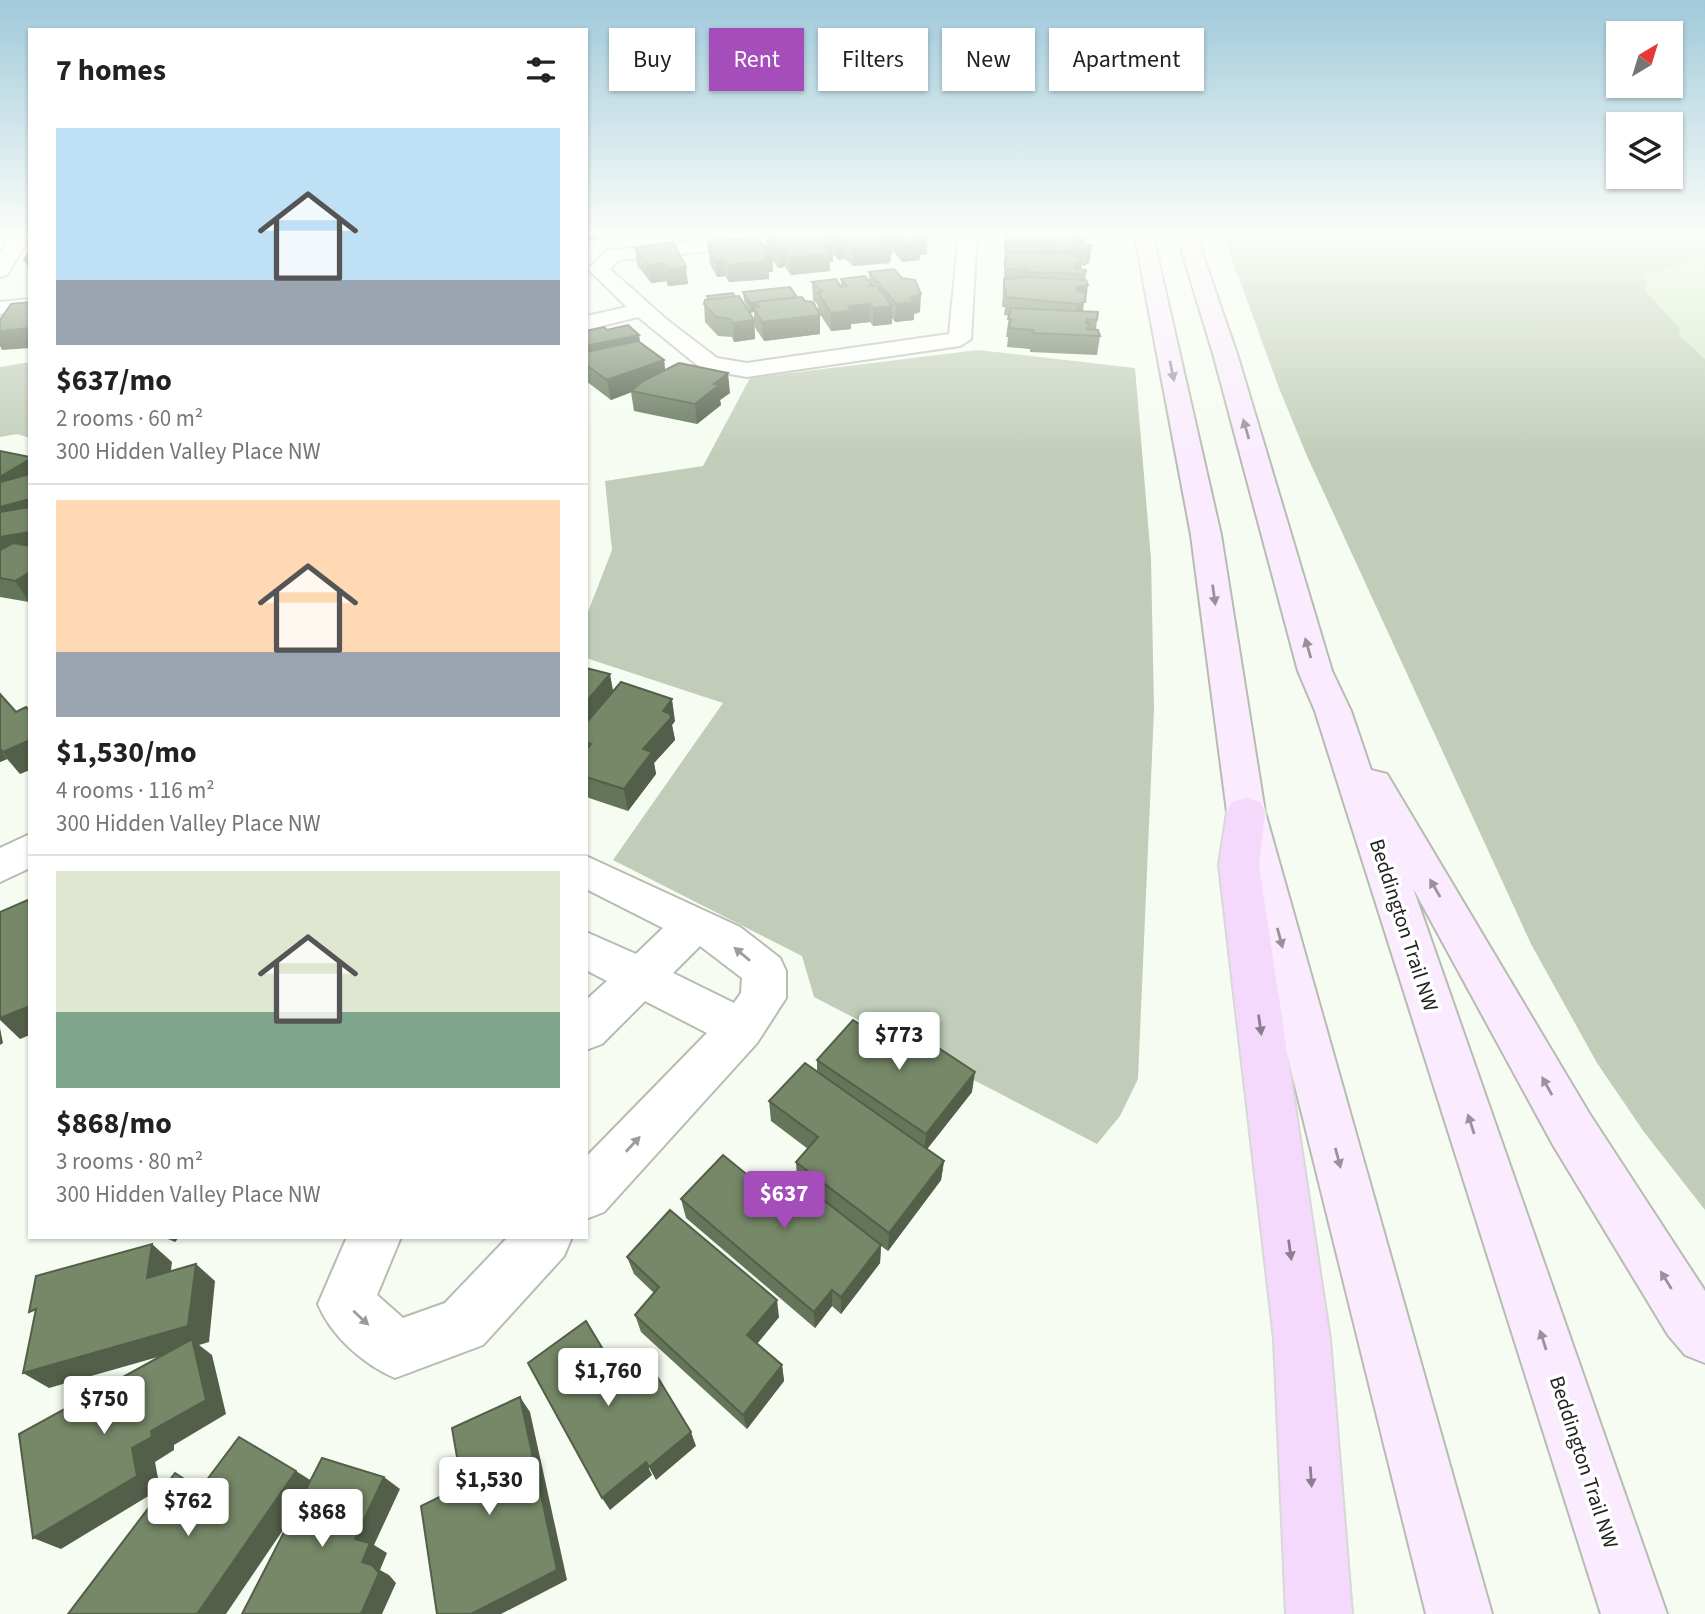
<!DOCTYPE html>
<meta charset="utf-8">
<style>
:root{--surface:#fff;--page:#f2f2f2;--text:#222;--muted:#767676;--line:#e0e0e0;--accent:#a44dbb}
body{margin:0;font-family:"Source Sans 3",sans-serif;background:var(--page);color:var(--text);height:100vh;display:flex;flex-direction:column;font-size:26px;white-space:nowrap}
*{box-sizing:border-box;margin:0}
p{font-size:23px;color:var(--muted)}
.icon{flex:none;width:38px;height:38px;fill:none;stroke:currentColor;stroke-width:2;stroke-linecap:round;stroke-linejoin:round}
.map{position:relative;flex:1;overflow:hidden}
.side{position:absolute;left:28px;top:28px;width:560px;height:1211px;display:flex;flex-direction:column;background:var(--surface);border-radius:0px;box-shadow:0 2px 5px #0004}
.side>*{flex:none}
.hud{position:absolute;left:609px;top:28px;width:665px;height:63px;display:flex;gap:14px}
.needle{width:46px;rotate:38deg}
.controls{position:absolute;left:1606px;top:21px;display:grid;gap:14px}
.controls a{display:grid;place-items:center;width:77px;height:77px;border-radius:0px;background:var(--surface);box-shadow:0 2px 5px #0004;font-size:35px}
.price{position:absolute;translate:-50% -60px;padding:0 16px;border-radius:7px;background:#fff;color:#222;font-size:23px;line-height:46px;filter:drop-shadow(0 2px 4px #0008)}
.price::after{content:'';position:absolute;left:50%;top:42px;width:21px;height:16px;margin-left:-10px;background:inherit;clip-path:polygon(0 0,100% 0,50% 100%)}
.price.selected{background:var(--accent);color:#fff}
ul{padding:0;list-style:none}
li{display:grid;align-content:center;gap:14px;height:371px;padding:0 28px}
li+li{border-top:2px solid var(--line)}
li span{display:grid;place-items:center;height:217px;border-radius:0px;color:#555}
li>.icon{margin-inline-start:auto}
span .icon{width:126px;height:126px;fill:#fffc;stroke-width:1}
li b{font-size:30px}
h2{display:flex;justify-content:space-between;align-items:center;height:84px;padding:0 28px;font-size:30px}
.tag{padding:0 24px;border-radius:0px;background:var(--surface);box-shadow:0 2px 5px #0004;font-size:24px;line-height:63px}
.tag.selected{background:var(--accent);color:#fff}
.map>svg:first-child{display:block}
</style>
<div class="map">
<svg width="1705" height="1614" viewBox="0 0 1705 1614">
<rect width="100%" height="100%" fill="#f6fcf2"/>
<g fill="#c1cdb8">
<path d="M 1222,232 L 1705,232 L 1705,1210 L 1644,1132 L 1597,1063 L 1531,944 L 1307,456 L 1279,388 Z"/>
<path d="M 978,350 L 1135,368 L 1151,559 L 1154,710 L 1138,1079 L 1120,1116 L 1097,1144 L 814,997 L 802,956 L 613,860 L 723,703 L 586,658 L 586,617 L 612,550 L 605,481 L 703,466 L 750,378 Z"/>
<path d="M 30,362 L 30,438 L 17,434 L 0,437 L 0,367 Z"/>
</g>
<path fill="#d5e9c6" d="M 1692,256 L 1705,256 L 1705,359 L 1679,335 L 1680,328 L 1644,290 L 1647,284 L 1643,275 L 1689,261 Z"/>
<g fill="none" stroke-linecap="round" stroke-linejoin="round">
<defs>
<g id="minor">
<path d="M 13,232 L 30,232 L 30,237 L 7,275 L 0,277 L 0,254 Z"/>
<path d="M 774,232 L 841,232 L 832,238 L 619,260 L 610,269 L 666,319 L 717,358 L 747,363 L 949,334 L 959,232 L 977,232 L 971,339 L 960,346 L 747,377 L 702,369 L 638,317 L 586,330 L 586,316 L 627,307 L 588,269 L 606,251 Z"/>
<path d="M 30,299 L 30,311 L 0,314 L 0,302 Z"/>
<path d="M 586,856 L 740,927 L 780,958 L 786,971 L 786,998 L 757,1043 L 604,1212 L 586,1219 L 586,1157 L 707,1033 L 645,1001 L 602,1044 L 586,1050 L 586,1000 L 607,981 L 586,970 L 586,932 L 636,954 L 663,928 L 586,889 ZM 700,946 L 742,978 L 741,993 L 734,1003 L 673,973 Z"/>
<path d="M 347,1237 L 401,1237 L 377,1295 L 403,1318 L 445,1303 L 508,1237 L 572,1237 L 564,1256 L 483,1345 L 395,1378 C 363,1364 331,1336 318,1304 Z"/>
</g>
<path id="tertiary" d="M 30,834 L 30,868 L 0,882 L 0,848 Z"/>
<g id="secondary">
<path d="M 1134,232 L 1152,232 L 1221,535 L 1265,812 L 1492,1614 L 1426,1614 L 1227,812 L 1191,535 Z"/>
<path d="M 1176,232 L 1195,232 L 1238,357 L 1332,671 L 1351,711 L 1371,770 L 1387,774 L 1589,1113 L 1705,1291 L 1705,1363 L 1685,1355 L 1668,1335 L 1553,1145 L 1413,888 L 1667,1614 L 1601,1614 L 1315,711 L 1298,671 L 1214,357 Z"/>
</g>
<path id="primary" d="M 1246,798 L 1260,802 L 1265,812 L 1259,865 L 1330,1339 L 1352,1614 L 1286,1614 L 1274,1339 L 1219,865 L 1227,812 L 1232,802 Z"/>
</defs>
<use href="#minor" stroke="#b7bcb3" stroke-width="4"/>
<use href="#tertiary" stroke="#b7bcb3" stroke-width="4"/>
<use href="#secondary" stroke="#b7bcb3" stroke-width="4"/>
<use href="#primary" stroke="#d7d8d7" stroke-width="4"/>
<use href="#minor" fill="#fff" fill-rule="evenodd"/>
<use href="#tertiary" fill="#fff" fill-rule="evenodd"/>
<use href="#secondary" fill="#faecfe" fill-rule="evenodd"/>
<use href="#primary" fill="#f4d9fc" fill-rule="evenodd"/>
</g>
<g fill="#657559">
<path d="M 827,232 L 926,232 L 927,254 L 920,255 L 920,260 L 902,262 L 892,250 L 890,263 L 853,266 L 845,259 L 838,260 L 833,254 L 833,262 L 830,262 L 830,271 L 791,275 L 785,267 L 778,268 L 773,261 L 773,272 L 769,272 L 769,279 L 729,282 L 725,276 L 717,277 L 710,264 L 708,241 L 767,248 L 766,237 L 827,238 Z"/>
<path d="M 1005,232 L 1087,232 L 1085,244 L 1092,245 L 1089,263 L 1084,266 L 1082,265 L 1081,269 L 1086,270 L 1085,280 L 1086,303 L 1084,303 L 1083,311 L 1097,320 L 1096,330 L 1100,336 L 1097,355 L 1030,352 L 1030,349 L 1007,347 L 1008,337 L 1006,337 L 1009,316 L 1004,315 L 1005,307 L 1002,307 L 1005,260 L 1004,244 Z"/>
<path d="M 673,242 L 688,284 L 668,286 L 666,281 L 651,283 L 637,265 L 635,248 Z"/>
<path d="M 30,251 L 30,271 L 24,260 Z"/>
<path d="M 869,272 L 920,312 L 914,314 L 914,320 L 895,322 L 892,318 L 892,324 L 873,326 L 870,322 L 851,324 L 851,329 L 831,331 L 818,311 L 818,305 L 813,300 L 812,282 L 841,287 L 841,279 L 869,281 Z"/>
<path d="M 743,292 L 820,334 L 764,341 L 754,326 L 754,312 L 750,313 L 744,301 Z"/>
<path d="M 707,296 L 754,320 L 755,339 L 734,342 L 732,337 L 718,336 L 705,322 L 704,304 L 708,300 Z"/>
<path d="M 607,330 L 639,335 L 640,343 L 664,360 L 665,370 L 730,393 L 720,400 L 721,405 L 697,424 L 634,411 L 631,392 L 611,400 L 586,381 L 586,331 Z"/>
<path d="M 0,451 L 29,602 L 0,597 Z"/>
<path d="M 586,668 L 613,691 L 675,721 L 672,725 L 675,740 L 654,763 L 656,774 L 628,811 L 586,797 Z"/>
<path d="M 0,694 L 20,774 L 7,759 L 0,762 Z"/>
<path d="M 881,1038 L 972,1092 L 927,1149 L 944,1161 L 941,1180 L 888,1251 L 881,1246 L 880,1263 L 841,1314 L 832,1306 L 815,1328 L 686,1218 L 681,1199 L 767,1191 L 797,1180 L 796,1162 L 808,1149 L 771,1121 L 769,1101 L 817,1072 L 817,1060 Z"/>
<path d="M 163,1237 L 179,1237 L 175,1242 Z"/>
<path d="M 627,1257 L 779,1317 L 757,1344 L 782,1365 L 784,1381 L 747,1429 L 641,1332 L 635,1315 L 654,1293 L 634,1274 Z"/>
</g>
<g fill="#535f49">
<path d="M 586,232 L 624,232 L 624,234 L 586,242 Z"/>
<path d="M 1082,232 L 1087,232 L 1085,248 L 1071,247 L 1073,234 Z"/>
<path d="M 928,237 L 927,254 L 920,255 L 920,260 L 902,262 L 903,244 L 916,238 Z"/>
<path d="M 884,238 L 892,238 L 892,255 L 890,255 L 890,263 L 853,266 L 853,249 Z"/>
<path d="M 845,242 L 845,259 L 838,260 L 837,243 Z"/>
<path d="M 833,245 L 833,262 L 830,262 L 830,271 L 791,275 L 790,257 L 824,246 Z"/>
<path d="M 1092,245 L 1089,263 L 1084,266 L 1087,248 Z"/>
<path d="M 785,249 L 785,267 L 778,268 L 777,250 Z"/>
<path d="M 772,254 L 773,272 L 769,272 L 769,279 L 729,282 L 728,265 L 764,255 Z"/>
<path d="M 724,259 L 725,276 L 717,277 L 716,260 Z"/>
<path d="M 1082,262 L 1080,274 L 1073,274 L 1075,264 Z"/>
<path d="M 664,263 L 666,281 L 651,283 L 649,265 Z"/>
<path d="M 686,267 L 688,284 L 668,286 L 666,269 Z"/>
<path d="M 1086,270 L 1084,285 L 1088,285 L 1086,303 L 1084,303 L 1080,322 L 1075,322 L 1077,304 L 1083,303 L 1075,304 L 1077,287 L 1083,286 Z"/>
<path d="M 921,294 L 920,312 L 914,314 L 914,320 L 895,322 L 896,304 Z"/>
<path d="M 750,303 L 756,303 L 757,312 L 753,307 L 754,312 L 750,313 Z"/>
<path d="M 870,304 L 870,322 L 851,324 L 851,329 L 831,331 L 831,313 L 848,306 Z"/>
<path d="M 892,306 L 892,324 L 873,326 L 873,308 Z"/>
<path d="M 820,315 L 820,334 L 764,341 L 762,322 Z"/>
<path d="M 754,320 L 755,339 L 734,342 L 733,323 Z"/>
<path d="M 30,328 L 30,348 L 2,350 L 0,346 L 0,331 Z"/>
<path d="M 639,335 L 641,353 L 586,365 L 586,346 Z"/>
<path d="M 664,360 L 666,379 L 611,400 L 607,380 Z"/>
<path d="M 728,373 L 730,393 L 720,400 L 721,405 L 697,424 L 695,404 L 714,384 Z"/>
<path d="M 30,459 L 30,487 L 0,488 L 0,477 Z"/>
<path d="M 30,499 L 30,523 L 0,531 L 0,507 Z"/>
<path d="M 30,532 L 30,556 L 0,555 L 0,537 Z"/>
<path d="M 30,572 L 30,602 L 29,602 L 15,581 Z"/>
<path d="M 610,674 L 614,696 L 586,731 L 586,702 Z"/>
<path d="M 672,699 L 675,721 L 672,725 L 675,740 L 654,763 L 656,774 L 628,811 L 624,789 L 643,749 L 663,711 Z"/>
<path d="M 30,740 L 30,770 L 20,774 L 3,752 Z"/>
<path d="M 0,750 L 7,759 L 0,762 Z"/>
<path d="M 30,1006 L 30,1035 L 20,1039 L 0,1020 L 0,1018 Z"/>
<path d="M 0,1028 L 3,1043 L 0,1045 Z"/>
<path d="M 975,1072 L 972,1092 L 924,1153 L 926,1134 Z"/>
<path d="M 944,1161 L 941,1180 L 888,1251 L 889,1233 Z"/>
<path d="M 170,1237 L 179,1237 L 175,1242 Z"/>
<path d="M 152,1244 L 172,1262 L 168,1295 L 147,1278 Z"/>
<path d="M 881,1245 L 880,1263 L 841,1314 L 841,1297 Z"/>
<path d="M 196,1264 L 215,1281 L 209,1342 L 199,1345 L 212,1355 L 226,1414 L 174,1445 L 174,1450 L 155,1462 L 160,1489 L 61,1549 L 33,1538 L 151,1431 L 193,1347 L 49,1388 L 23,1373 Z"/>
<path d="M 832,1290 L 832,1306 L 815,1328 L 814,1312 Z"/>
<path d="M 777,1300 L 779,1317 L 751,1351 L 747,1335 Z"/>
<path d="M 782,1365 L 784,1381 L 747,1429 L 743,1415 Z"/>
<path d="M 520,1397 L 530,1412 L 567,1580 L 501,1614 L 471,1614 Z"/>
<path d="M 691,1432 L 696,1446 L 656,1480 L 649,1467 Z"/>
<path d="M 646,1462 L 652,1475 L 610,1510 L 602,1498 Z"/>
<path d="M 296,1471 L 315,1483 L 226,1614 L 197,1614 Z"/>
<path d="M 384,1477 L 400,1489 L 374,1545 L 387,1553 L 380,1570 L 389,1575 L 396,1583 L 382,1614 L 361,1614 L 362,1562 L 355,1539 Z"/>
</g>
<g fill="#768868" stroke="#535f49" stroke-width="2">
<path d="M 784,232 L 823,233 L 833,245 L 824,246 L 830,254 L 790,257 L 785,249 L 777,250 L 766,237 Z"/>
<path d="M 829,232 L 887,232 L 892,238 L 884,238 L 890,246 L 853,249 L 845,242 L 837,243 Z"/>
<path d="M 892,232 L 926,232 L 928,237 L 916,238 L 920,243 L 903,244 Z"/>
<path d="M 1006,232 L 1082,232 L 1073,234 L 1073,237 L 1077,237 L 1077,242 L 1092,245 L 1087,248 L 1007,243 Z"/>
<path d="M 757,237 L 772,254 L 764,255 L 768,261 L 728,265 L 724,259 L 716,260 L 708,247 L 711,247 L 708,241 Z"/>
<path d="M 673,242 L 686,267 L 666,269 L 664,263 L 649,265 L 635,248 Z"/>
<path d="M 30,251 L 30,260 L 24,260 Z"/>
<path d="M 1007,252 L 1078,253 L 1082,262 L 1075,264 L 1075,268 L 1086,270 L 1085,274 L 1027,272 L 1027,270 L 1005,269 L 1005,260 Z"/>
<path d="M 894,269 L 902,278 L 915,280 L 921,294 L 911,298 L 915,302 L 896,304 L 869,272 Z"/>
<path d="M 865,276 L 871,284 L 869,286 L 877,286 L 892,306 L 873,308 L 870,304 L 848,306 L 851,311 L 831,313 L 818,293 L 822,291 L 812,282 L 836,279 L 841,287 L 847,286 L 841,279 Z"/>
<path d="M 1026,277 L 1086,280 L 1088,285 L 1077,287 L 1077,290 L 1086,293 L 1083,303 L 1077,304 L 1006,297 L 1006,289 L 1004,289 L 1004,279 Z"/>
<path d="M 790,287 L 797,297 L 750,303 L 743,292 Z"/>
<path d="M 733,293 L 735,297 L 709,300 L 707,296 Z"/>
<path d="M 739,296 L 754,320 L 733,323 L 730,319 L 716,317 L 704,304 L 705,300 Z"/>
<path d="M 802,297 L 805,301 L 813,302 L 820,315 L 762,322 L 753,307 L 759,307 L 756,302 Z"/>
<path d="M 30,302 L 30,328 L 0,331 L 0,320 L 11,304 Z"/>
<path d="M 1011,308 L 1098,312 L 1097,320 L 1087,319 L 1086,323 L 1089,323 L 1087,329 L 1098,330 L 1100,336 L 1032,333 L 1033,330 L 1009,328 L 1011,319 L 1008,319 Z"/>
<path d="M 628,325 L 639,335 L 586,346 L 586,331 L 604,327 L 607,330 Z"/>
<path d="M 638,341 L 664,360 L 607,380 L 586,365 L 586,352 Z"/>
<path d="M 679,363 L 728,373 L 714,384 L 719,385 L 695,404 L 631,391 L 643,381 Z"/>
<path d="M 0,451 L 30,457 L 30,459 L 0,477 Z"/>
<path d="M 30,474 L 30,499 L 0,507 L 0,482 Z"/>
<path d="M 30,507 L 30,532 L 0,537 L 0,512 Z"/>
<path d="M 13,543 L 30,546 L 30,572 L 15,581 L 0,578 L 0,550 Z"/>
<path d="M 586,668 L 610,674 L 586,702 Z"/>
<path d="M 621,682 L 672,699 L 663,711 L 670,714 L 671,718 L 643,749 L 652,752 L 624,789 L 586,777 L 586,750 L 591,744 L 586,742 L 586,723 Z"/>
<path d="M 0,694 L 16,712 L 26,707 L 30,711 L 30,740 L 3,752 L 0,749 Z"/>
<path d="M 30,899 L 30,1006 L 0,1018 L 0,912 Z"/>
<path d="M 853,1020 L 881,1038 L 892,1025 L 901,1030 L 905,1026 L 975,1072 L 926,1134 L 817,1060 Z"/>
<path d="M 805,1063 L 944,1161 L 889,1233 L 796,1162 L 818,1137 L 769,1101 Z"/>
<path d="M 723,1155 L 767,1191 L 788,1172 L 881,1245 L 841,1297 L 832,1290 L 814,1312 L 681,1199 Z"/>
<path d="M 670,1210 L 777,1300 L 747,1335 L 782,1365 L 743,1415 L 635,1315 L 659,1287 L 627,1257 Z"/>
<path d="M 152,1244 L 147,1278 L 196,1264 L 188,1326 L 23,1373 L 36,1309 L 29,1312 L 36,1276 Z"/>
<path d="M 586,1321 L 613,1366 L 622,1360 L 628,1369 L 644,1355 L 691,1432 L 649,1467 L 646,1462 L 602,1498 L 528,1363 Z"/>
<path d="M 192,1339 L 206,1400 L 151,1431 L 152,1437 L 132,1448 L 137,1476 L 33,1538 L 19,1434 Z"/>
<path d="M 520,1397 L 557,1570 L 471,1614 L 437,1614 L 421,1506 L 462,1486 L 452,1428 Z"/>
<path d="M 239,1437 L 296,1471 L 197,1614 L 68,1614 L 175,1473 L 200,1489 Z"/>
<path d="M 322,1458 L 384,1477 L 355,1539 L 370,1543 L 362,1562 L 372,1565 L 379,1573 L 361,1614 L 242,1614 Z"/>
</g>
<defs><path id="oneway-solid" d="M-6-.8H1V-3.2L6.5 0L1 3.2V.8H-6Z" transform="scale(1.75)"/></defs>
<g fill="#99929a">
<use href="#oneway-solid" transform="translate(1172 371) rotate(78)"/>
<use href="#oneway-solid" transform="translate(1246 429) rotate(-106)"/>
<use href="#oneway-solid" transform="translate(1214 595) rotate(82)"/>
<use href="#oneway-solid" transform="translate(1308 648) rotate(-106)"/>
<use href="#oneway-solid" transform="translate(1435 888) rotate(-120)"/>
<use href="#oneway-solid" transform="translate(1280 938) rotate(75)"/>
<use href="#oneway-solid" transform="translate(1547 1086) rotate(-119)"/>
<use href="#oneway-solid" transform="translate(1471 1124) rotate(-108)"/>
<use href="#oneway-solid" transform="translate(1338 1158) rotate(75)"/>
<use href="#oneway-solid" transform="translate(1666 1280) rotate(-122)"/>
<use href="#oneway-solid" transform="translate(1543 1340) rotate(-108)"/>
</g>
<g fill="#9c9c9b">
<use href="#oneway-solid" transform="translate(742 954) rotate(-140)"/>
<use href="#oneway-solid" transform="translate(633 1144) rotate(-47)"/>
<use href="#oneway-solid" transform="translate(361 1318) rotate(43)"/>
</g>
<g fill="#8b7e8e">
<use href="#oneway-solid" transform="translate(1260 1025) rotate(82)"/>
<use href="#oneway-solid" transform="translate(1290 1250) rotate(82)"/>
<use href="#oneway-solid" transform="translate(1311 1477) rotate(86)"/>
</g>
<linearGradient id="sky" x2="0" y2="1"><stop stop-color="#a0c9da"/><stop offset="0.51" stop-color="#fbfef9"/><stop offset="1" stop-color="#fbfef9" stop-opacity="0"/></linearGradient>
<rect width="1705" height="458" fill="url(#sky)"/>
<g text-anchor="middle" dominant-baseline="central" stroke-width="7" stroke-linejoin="round" paint-order="stroke">
<g font-size="21" fill="#222420" stroke="#fff">
<text transform="translate(1404 925) rotate(72)">Beddington Trail NW</text>
<text transform="translate(1584 1462) rotate(72)">Beddington Trail NW</text>
</g>
</g>
</svg>
<div class="controls">
<a><svg class="needle" viewBox="-14 -14 28 28"><path d="M0-13l5 13h-10z" fill="#e53935"/><path d="M0 13l5-13h-10z" fill="#767676"/></svg></a>
<a><svg class="icon" aria-label="layers" viewBox="0 0 24 24"><path d="M12 4l9 5-9 5-9-5zM3 14l9 5 9-5"/></svg></a>
</div>
<b class="price" style="left:899px;top:1072px">$773</b>
<b class="price selected" style="left:784px;top:1231px">$637</b>
<b class="price" style="left:608px;top:1408px">$1,760</b>
<b class="price" style="left:104px;top:1436px">$750</b>
<b class="price" style="left:489px;top:1517px">$1,530</b>
<b class="price" style="left:188px;top:1538px">$762</b>
<b class="price" style="left:322px;top:1549px">$868</b>
<div class="hud">
<a class="tag">Buy</a>
<a class="tag selected">Rent</a>
<a class="tag">Filters</a>
<a class="tag">New</a>
<a class="tag">Apartment</a>
</div>
<section class="side">
<h2>7 homes<svg class="icon" aria-label="filters" viewBox="0 0 24 24"><path d="M4 7h16M4 17h16"/><circle cx="9" cy="7" r="2"/><circle cx="15" cy="17" r="2"/></svg></h2>
<ul>
<li><span style="background:linear-gradient(#bfe0f5 70%,#9aa5b1 0)"><svg class="icon" aria-label="home" viewBox="0 0 24 24"><path d="M3 11l9-7 9 7M6 9v11h12V9"/></svg></span><div><b>$637/mo</b><p>2 rooms · 60 m²</p><p>300 Hidden Valley Place NW</p></div></li>
<li><span style="background:linear-gradient(#ffd9b3 70%,#9aa5b1 0)"><svg class="icon" aria-label="home" viewBox="0 0 24 24"><path d="M3 11l9-7 9 7M6 9v11h12V9"/></svg></span><div><b>$1,530/mo</b><p>4 rooms · 116 m²</p><p>300 Hidden Valley Place NW</p></div></li>
<li><span style="background:linear-gradient(#dfe7d0 65%,#7fa58c 0)"><svg class="icon" aria-label="home" viewBox="0 0 24 24"><path d="M3 11l9-7 9 7M6 9v11h12V9"/></svg></span><div><b>$868/mo</b><p>3 rooms · 80 m²</p><p>300 Hidden Valley Place NW</p></div></li>
</ul>
</section>
</div>
